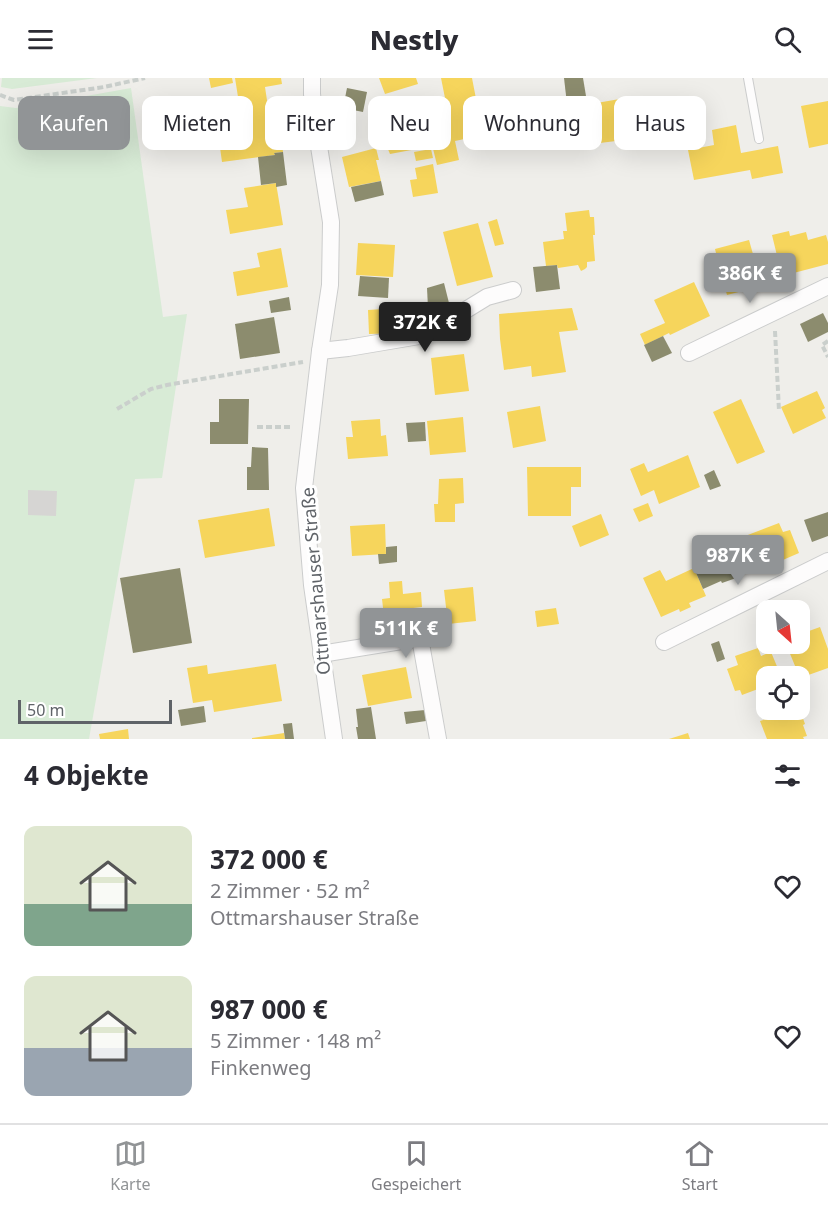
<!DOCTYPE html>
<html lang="de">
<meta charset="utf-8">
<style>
:root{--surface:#fff;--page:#f2f2f3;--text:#2b2b33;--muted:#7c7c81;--line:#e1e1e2;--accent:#919496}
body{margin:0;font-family:"Noto Sans",sans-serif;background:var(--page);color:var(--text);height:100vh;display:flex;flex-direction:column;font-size:22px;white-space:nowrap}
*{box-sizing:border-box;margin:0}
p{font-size:20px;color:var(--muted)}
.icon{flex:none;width:33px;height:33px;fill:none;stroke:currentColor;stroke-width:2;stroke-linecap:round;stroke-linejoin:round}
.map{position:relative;height:661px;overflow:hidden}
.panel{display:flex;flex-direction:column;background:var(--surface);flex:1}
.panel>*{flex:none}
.hud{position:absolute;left:18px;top:18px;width:792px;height:54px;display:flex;gap:12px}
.needle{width:39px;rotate:153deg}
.controls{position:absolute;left:756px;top:522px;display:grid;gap:12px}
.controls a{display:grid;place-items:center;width:54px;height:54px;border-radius:12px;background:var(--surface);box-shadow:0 6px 24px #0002;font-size:30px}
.scale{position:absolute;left:18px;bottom:15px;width:154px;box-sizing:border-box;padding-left:6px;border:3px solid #5f6368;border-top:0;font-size:16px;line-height:21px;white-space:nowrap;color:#5f6368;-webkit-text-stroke:4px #fff;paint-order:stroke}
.price{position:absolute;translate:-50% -51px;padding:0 14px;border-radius:6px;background:var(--accent);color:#fff;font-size:20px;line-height:39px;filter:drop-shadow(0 2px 3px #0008)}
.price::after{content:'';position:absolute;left:50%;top:36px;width:18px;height:14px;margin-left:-9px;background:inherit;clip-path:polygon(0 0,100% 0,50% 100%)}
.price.active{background:#222;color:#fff}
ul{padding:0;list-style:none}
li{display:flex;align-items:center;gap:18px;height:150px;padding:0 24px}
li span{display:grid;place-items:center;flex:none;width:168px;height:120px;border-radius:12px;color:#555}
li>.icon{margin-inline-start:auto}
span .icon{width:72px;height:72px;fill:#fffc;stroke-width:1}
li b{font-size:26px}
h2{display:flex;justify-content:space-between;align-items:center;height:72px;padding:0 24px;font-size:26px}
.tag{padding:0 21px;border-radius:12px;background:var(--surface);box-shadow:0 6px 24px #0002;font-size:21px;line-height:54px}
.tag.active{background:var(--accent);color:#fff}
header{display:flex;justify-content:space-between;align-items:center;height:78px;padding:0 24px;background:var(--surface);font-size:27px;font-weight:800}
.tab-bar{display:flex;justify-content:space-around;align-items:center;height:84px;border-top:2px solid var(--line);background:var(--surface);font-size:16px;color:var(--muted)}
.tab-bar a{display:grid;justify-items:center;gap:3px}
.tab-bar .active{color:var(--accent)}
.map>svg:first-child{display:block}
</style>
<header><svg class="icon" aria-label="menu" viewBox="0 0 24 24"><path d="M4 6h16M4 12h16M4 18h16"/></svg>Nestly<svg class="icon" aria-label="search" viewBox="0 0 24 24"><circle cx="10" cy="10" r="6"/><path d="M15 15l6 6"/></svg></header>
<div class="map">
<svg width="828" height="661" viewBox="0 0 828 661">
<rect width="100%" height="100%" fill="#efeeea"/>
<g fill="#d8ebd6">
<path d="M 2,0 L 97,0 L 12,11 L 1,9 Z"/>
<path d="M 131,10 L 163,239 L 187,236 L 162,400 L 135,401 L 89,661 L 0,661 L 0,28 L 16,30 L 36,27 Z"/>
</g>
<g fill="#f6d55c">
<path d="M 209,0 L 232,0 L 233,5 L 211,10 Z"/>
<path d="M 235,0 L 281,0 L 282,6 L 265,9 L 272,56 L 281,55 L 283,74 L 274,75 L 275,77 L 222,84 L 217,48 L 242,44 Z"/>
<path d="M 379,0 L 416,0 L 418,6 L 385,16 Z"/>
<path d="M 441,0 L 472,0 L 483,57 L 455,63 L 459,82 L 437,87 L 423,30 L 446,25 Z"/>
<path d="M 637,18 L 646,66 L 625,69 L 624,62 L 592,66 L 585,27 Z"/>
<path d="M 828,23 L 828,66 L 809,70 L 801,28 Z"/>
<path d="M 523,24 L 532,55 L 503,62 L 494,32 Z"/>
<path d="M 391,35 L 394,42 L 416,38 L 422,70 L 390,76 L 375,41 Z"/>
<path d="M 736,47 L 741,75 L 778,68 L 783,95 L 752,101 L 750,92 L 694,102 L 688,72 L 714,67 L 712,52 Z"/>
<path d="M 376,70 L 379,82 L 376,82 L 381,103 L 349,109 L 342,79 Z"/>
<path d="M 431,71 L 433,80 L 416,83 L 414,74 Z"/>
<path d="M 433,86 L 438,115 L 413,119 L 410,102 L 417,101 L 415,90 Z"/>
<path d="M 276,105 L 283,147 L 230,156 L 226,132 L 248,129 L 244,110 Z"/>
<path d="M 589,132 L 590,139 L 594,139 L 595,157 L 593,157 L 595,183 L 587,184 L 587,189 L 585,191 L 581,193 L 578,187 L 558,190 L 557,187 L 546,188 L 543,164 L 564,161 L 563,153 L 567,153 L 565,135 Z"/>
<path d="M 497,141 L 504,166 L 495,168 L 488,144 Z"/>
<path d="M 478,145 L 493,199 L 457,208 L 443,154 Z"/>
<path d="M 789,153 L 790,158 L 806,154 L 808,162 L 826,157 L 828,164 L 828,186 L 782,198 L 772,157 Z"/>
<path d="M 749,162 L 762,208 L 727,217 L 715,171 Z"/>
<path d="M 358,165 L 395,167 L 393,199 L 356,197 Z"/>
<path d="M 281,170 L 288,209 L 237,218 L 233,194 L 260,189 L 257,175 Z"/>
<path d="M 694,204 L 710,238 L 670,257 L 669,255 L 645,267 L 640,256 L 665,245 L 654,222 Z"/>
<path d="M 399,230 L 400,255 L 369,256 L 368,232 Z"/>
<path d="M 572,230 L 578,252 L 559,254 L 566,294 L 532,299 L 531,288 L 504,292 L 500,261 L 499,236 Z"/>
<path d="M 464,276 L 469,313 L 435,317 L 431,280 Z"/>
<path d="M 817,313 L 825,330 L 822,332 L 826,340 L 793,356 L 781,329 Z"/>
<path d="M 741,321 L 765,374 L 737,386 L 713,334 Z"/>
<path d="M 540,328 L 546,363 L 513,370 L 507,334 Z"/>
<path d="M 463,339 L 466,374 L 430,377 L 427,343 Z"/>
<path d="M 380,341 L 381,358 L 386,357 L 388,378 L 348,381 L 346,359 L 353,359 L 351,343 Z"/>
<path d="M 688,377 L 700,409 L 659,426 L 654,412 L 641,418 L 630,391 L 644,385 L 648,394 Z"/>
<path d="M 527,389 L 581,389 L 581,409 L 571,409 L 571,438 L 528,438 Z"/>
<path d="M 463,400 L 464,425 L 455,426 L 455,444 L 435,444 L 434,426 L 438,426 L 439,401 Z"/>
<path d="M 648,425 L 653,438 L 639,444 L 633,431 Z"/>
<path d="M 269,430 L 275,468 L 205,480 L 198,442 Z"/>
<path d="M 601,436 L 609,457 L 580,469 L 572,448 Z"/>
<path d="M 779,445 L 783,454 L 790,452 L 799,475 L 755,494 L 740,460 Z"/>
<path d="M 385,446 L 386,476 L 352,478 L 350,448 Z"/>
<path d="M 694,490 L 706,518 L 689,525 L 691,529 L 680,534 L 679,531 L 661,539 L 643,500 L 660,492 L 666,503 Z"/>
<path d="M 402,503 L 403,516 L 421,514 L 422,529 L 404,531 L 405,537 L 408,537 L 409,542 L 423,540 L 424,551 L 399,554 L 397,536 L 384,538 L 382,521 L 390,520 L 389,504 Z"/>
<path d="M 473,509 L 476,543 L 448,546 L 444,512 Z"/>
<path d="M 556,530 L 559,546 L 537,549 L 535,533 Z"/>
<path d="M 806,546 L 809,553 L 820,549 L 828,571 L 828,590 L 800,600 L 786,566 L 800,566 L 800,549 Z"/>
<path d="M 758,570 L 761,578 L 771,574 L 781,598 L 766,598 L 766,608 L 742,617 L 740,612 L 735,613 L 727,591 L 738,587 L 735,578 Z"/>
<path d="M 276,586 L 282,623 L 214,634 L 212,622 L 193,625 L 187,590 L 207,587 L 208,596 Z"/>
<path d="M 406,589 L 412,620 L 368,628 L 362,597 Z"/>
<path d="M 794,632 L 800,632 L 805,646 L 803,647 L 807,658 L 803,659 L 804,661 L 767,661 L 760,643 Z"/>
<path d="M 128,651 L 129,661 L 100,661 L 99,656 Z"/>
<path d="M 284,655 L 285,661 L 252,661 L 252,660 Z"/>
<path d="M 688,655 L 690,661 L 669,661 Z"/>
</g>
<g fill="#8c8c6e">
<path d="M 564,0 L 583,0 L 587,24 L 567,26 Z"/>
<path d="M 347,10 L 367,14 L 363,34 L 343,30 Z"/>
<path d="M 283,74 L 287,107 L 276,109 L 276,105 L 261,107 L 258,79 L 275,77 L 274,75 Z"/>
<path d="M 381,103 L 384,117 L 355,124 L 351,109 Z"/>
<path d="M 767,185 L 768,189 L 779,186 L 782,198 L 788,197 L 790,204 L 763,212 L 757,188 Z"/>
<path d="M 557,187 L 560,211 L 536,214 L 533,189 Z"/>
<path d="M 360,198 L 389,200 L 388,220 L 358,218 Z"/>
<path d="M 444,205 L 449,225 L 428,230 L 427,210 Z"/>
<path d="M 289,219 L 291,232 L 271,235 L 269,223 Z"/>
<path d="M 416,235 L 416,252 L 400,253 L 399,236 Z"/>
<path d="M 823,235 L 828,245 L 828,254 L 808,264 L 800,246 Z"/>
<path d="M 274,239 L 280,275 L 240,281 L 235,246 Z"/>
<path d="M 663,258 L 672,275 L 652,284 L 644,267 Z"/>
<path d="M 219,321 L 249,321 L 248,366 L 210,366 L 210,344 L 219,344 Z"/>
<path d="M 425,344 L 426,363 L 408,364 L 406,345 Z"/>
<path d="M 252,369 L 268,370 L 269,412 L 247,412 L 247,389 L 251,389 Z"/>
<path d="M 714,392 L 721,408 L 710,412 L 704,397 Z"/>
<path d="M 828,434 L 828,458 L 812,464 L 804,442 Z"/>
<path d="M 397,468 L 397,484 L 379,486 L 378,476 L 386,476 L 386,469 Z"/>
<path d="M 745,471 L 752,487 L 737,494 L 739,499 L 722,505 L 721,503 L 703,511 L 694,490 L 714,482 L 713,478 L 729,472 L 731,477 Z"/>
<path d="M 180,490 L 192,565 L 133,575 L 120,500 Z"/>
<path d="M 719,563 L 725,581 L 717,584 L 711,566 Z"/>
<path d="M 204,628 L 206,644 L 181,648 L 178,632 Z"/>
<path d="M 371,629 L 376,661 L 358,661 L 356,649 L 358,649 L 356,631 Z"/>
<path d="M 425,632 L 426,643 L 406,646 L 404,634 Z"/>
<path d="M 292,645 L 294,661 L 285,661 L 283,646 Z"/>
</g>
<path fill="#d6d5d3" d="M 28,412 L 57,413 L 56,438 L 28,437 Z"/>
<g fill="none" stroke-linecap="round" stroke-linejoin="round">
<defs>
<path id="lane" d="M 748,0 L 759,61"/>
<g id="street">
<path d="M 312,0 L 312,16 L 317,56 L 331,144 L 330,207 L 320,273 L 304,410 L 312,507 L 334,661"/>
<path d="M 320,273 L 348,270 L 425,257 L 487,219 L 513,212"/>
<path d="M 689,275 L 828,208"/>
<path d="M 664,564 L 828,483"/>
<path d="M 321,576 L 420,560 L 438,661"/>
</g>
</defs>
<use href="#lane" stroke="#cbcccc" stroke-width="10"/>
<use href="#street" stroke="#cbcccc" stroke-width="18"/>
<g stroke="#cacfcc" stroke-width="4" stroke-dasharray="6 3" stroke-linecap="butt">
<path d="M 0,17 L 14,22 L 104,9 L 145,0"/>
<path d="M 775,253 L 779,333"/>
<path d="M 828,263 L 822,267 L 828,279"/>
<path d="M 117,331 L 151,311 L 167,307 L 303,284"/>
<path d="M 257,349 L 292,349"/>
</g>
<use href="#lane" stroke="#fdfcfc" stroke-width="8"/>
<use href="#street" stroke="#fdfcfc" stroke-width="16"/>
</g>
<g text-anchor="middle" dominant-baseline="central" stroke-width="6" stroke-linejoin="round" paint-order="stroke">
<g font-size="18" fill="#5f6368" stroke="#fff">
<text transform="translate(315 503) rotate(-95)">Ottmarshauser Straße</text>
</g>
</g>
</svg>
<div class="controls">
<a><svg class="needle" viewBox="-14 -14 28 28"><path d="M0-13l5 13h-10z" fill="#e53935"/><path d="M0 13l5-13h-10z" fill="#7c7c81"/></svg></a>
<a><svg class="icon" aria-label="locate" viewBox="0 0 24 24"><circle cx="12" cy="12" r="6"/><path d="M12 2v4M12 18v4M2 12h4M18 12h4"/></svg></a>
</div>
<div class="scale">50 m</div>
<b class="price" style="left:750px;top:226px">386K €</b>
<b class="price active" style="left:425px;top:275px">372K €</b>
<b class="price" style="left:738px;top:508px">987K €</b>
<b class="price" style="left:406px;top:581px">511K €</b>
<div class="hud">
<a class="tag active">Kaufen</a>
<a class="tag">Mieten</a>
<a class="tag">Filter</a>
<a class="tag">Neu</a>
<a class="tag">Wohnung</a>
<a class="tag">Haus</a>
</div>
</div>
<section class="panel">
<h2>4 Objekte<svg class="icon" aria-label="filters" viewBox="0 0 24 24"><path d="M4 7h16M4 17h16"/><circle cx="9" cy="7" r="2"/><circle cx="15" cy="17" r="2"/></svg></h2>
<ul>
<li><span style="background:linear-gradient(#dfe7d0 65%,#7fa58c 0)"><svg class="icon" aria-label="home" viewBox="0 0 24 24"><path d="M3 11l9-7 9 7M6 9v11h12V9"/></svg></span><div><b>372 000 €</b><p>2 Zimmer · 52 m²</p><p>Ottmarshauser Straße</p></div><svg class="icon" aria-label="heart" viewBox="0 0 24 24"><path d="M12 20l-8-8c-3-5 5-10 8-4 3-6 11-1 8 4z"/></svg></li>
<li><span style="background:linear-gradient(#dfe7d0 60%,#9aa5b1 0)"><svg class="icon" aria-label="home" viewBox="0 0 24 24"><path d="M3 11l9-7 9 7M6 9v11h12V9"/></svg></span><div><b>987 000 €</b><p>5 Zimmer · 148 m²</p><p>Finkenweg</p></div><svg class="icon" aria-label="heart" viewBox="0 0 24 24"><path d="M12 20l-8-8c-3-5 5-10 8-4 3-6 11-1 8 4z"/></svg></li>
</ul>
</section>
<nav class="tab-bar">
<a class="active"><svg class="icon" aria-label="map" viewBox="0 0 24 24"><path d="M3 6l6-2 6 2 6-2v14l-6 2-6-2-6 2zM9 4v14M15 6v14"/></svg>Karte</a>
<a><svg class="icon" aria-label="saved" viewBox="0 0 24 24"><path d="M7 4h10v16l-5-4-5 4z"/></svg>Gespeichert</a>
<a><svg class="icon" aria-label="home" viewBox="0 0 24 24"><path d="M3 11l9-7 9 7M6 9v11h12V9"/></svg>Start</a>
</nav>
